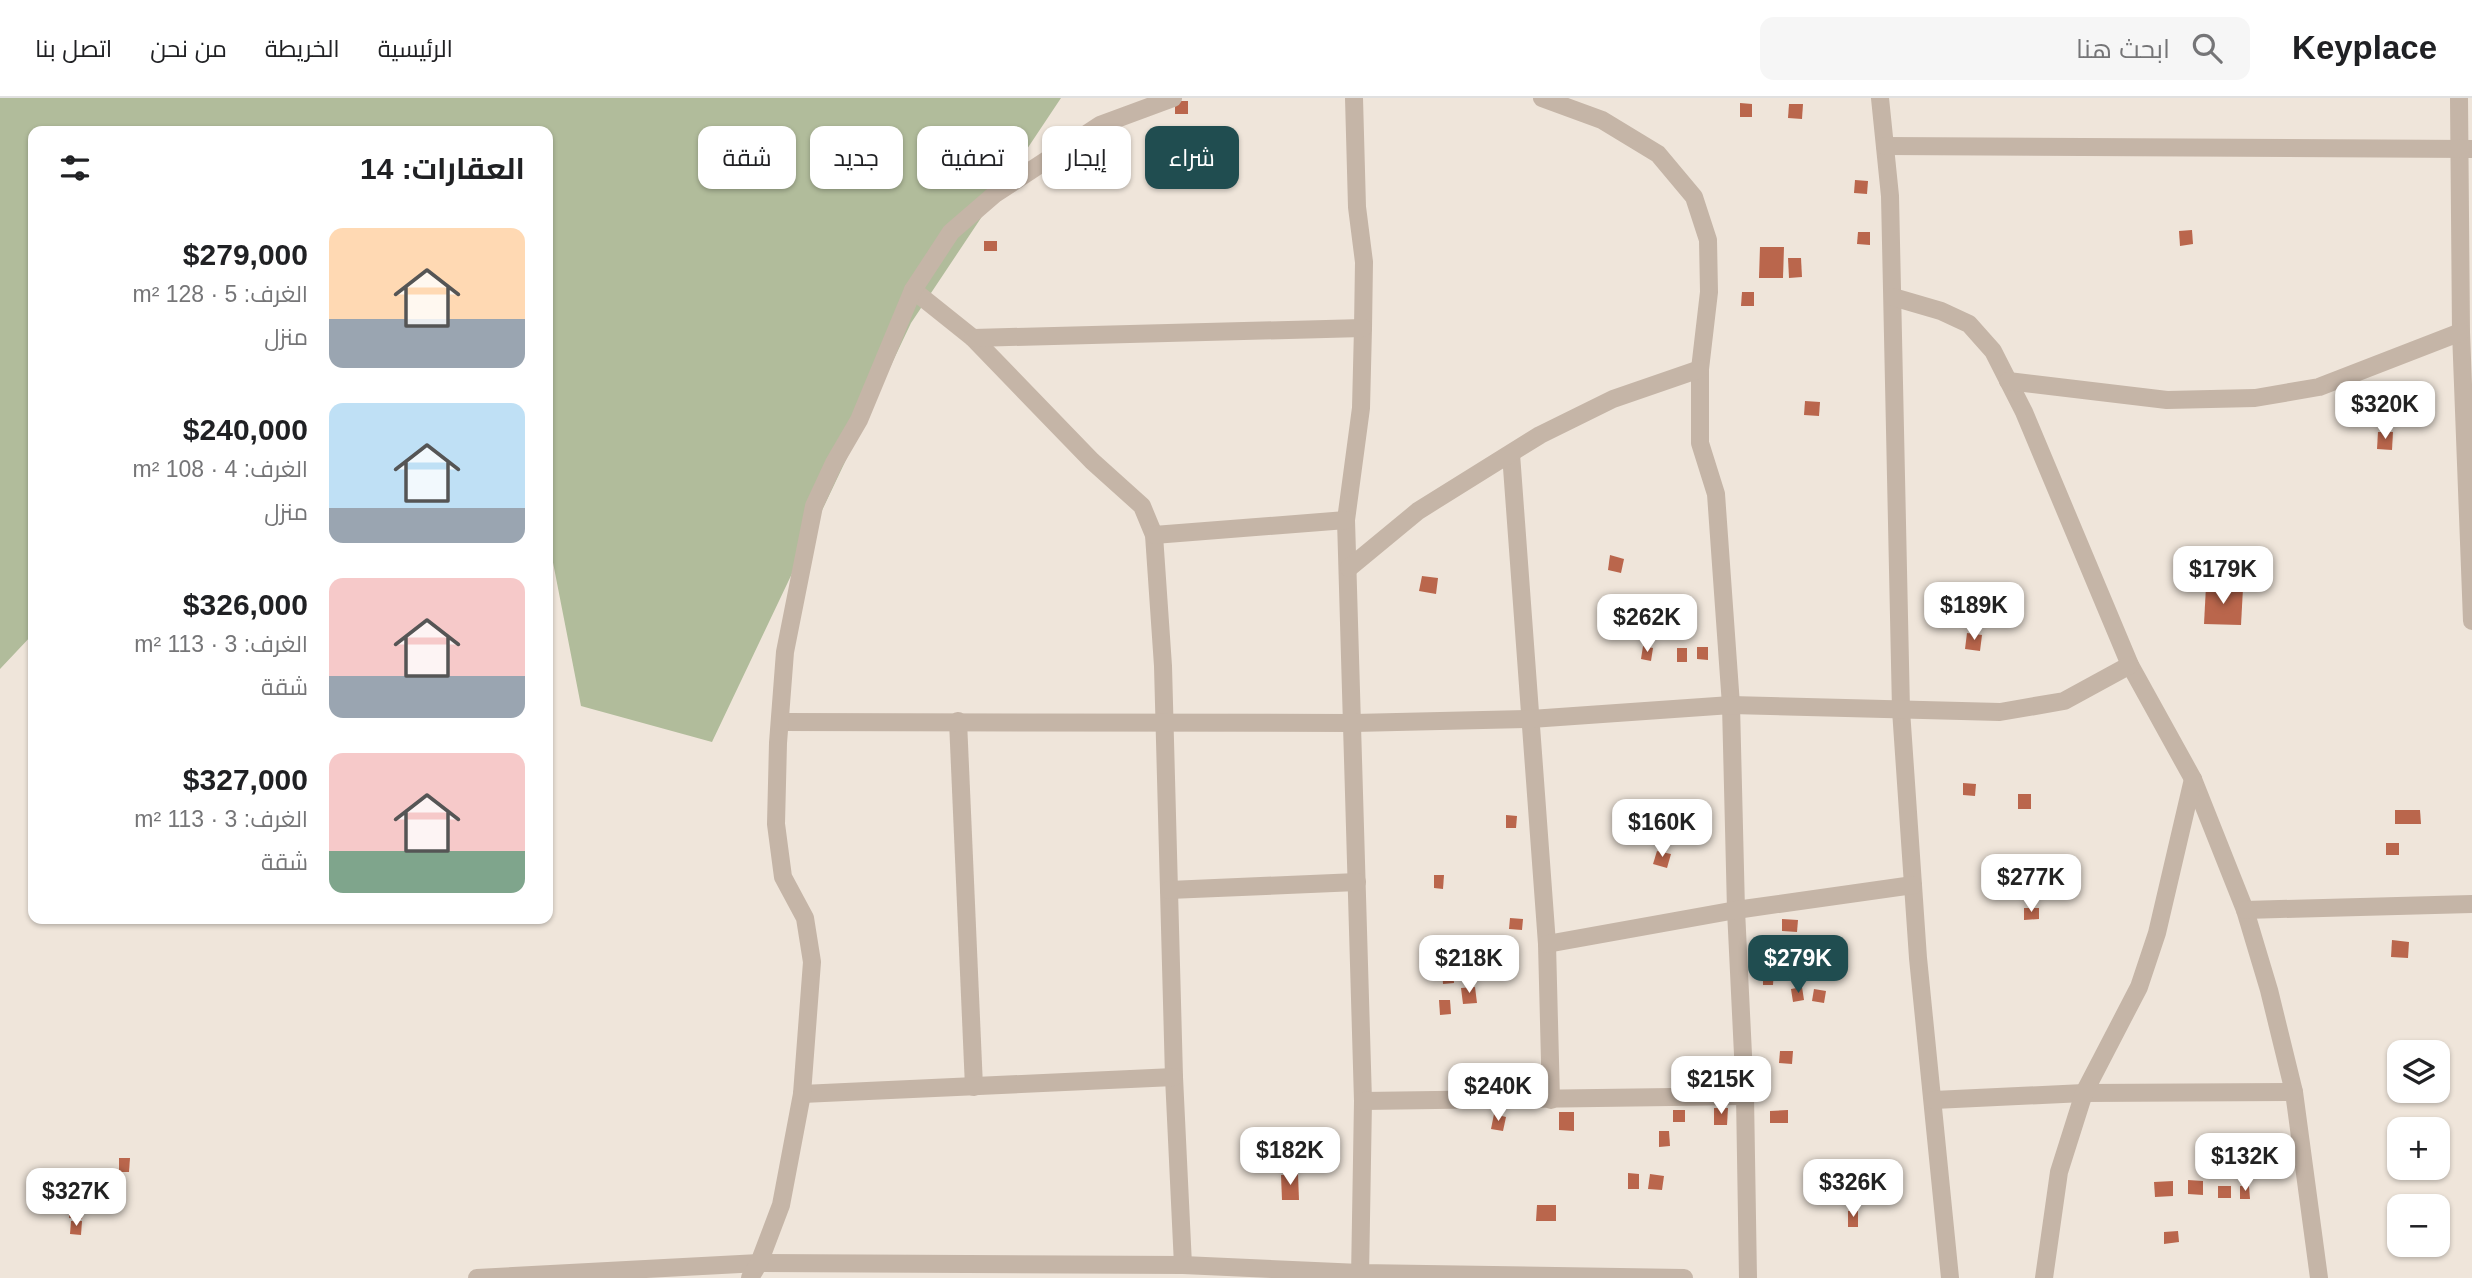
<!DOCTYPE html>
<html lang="ar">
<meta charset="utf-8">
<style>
:root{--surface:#fff;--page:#f6f6f6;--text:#202124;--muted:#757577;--line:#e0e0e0;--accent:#204d50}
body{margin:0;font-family:Arial,Cairo,sans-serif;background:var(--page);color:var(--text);direction:rtl;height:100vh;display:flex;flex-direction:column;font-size:26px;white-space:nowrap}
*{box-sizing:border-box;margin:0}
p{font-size:23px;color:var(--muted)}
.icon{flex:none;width:38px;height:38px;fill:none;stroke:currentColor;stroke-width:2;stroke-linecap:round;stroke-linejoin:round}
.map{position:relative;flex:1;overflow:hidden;direction:ltr}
.side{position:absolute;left:28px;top:28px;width:525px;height:798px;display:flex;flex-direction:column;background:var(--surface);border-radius:14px;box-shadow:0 2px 5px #0004;direction:rtl}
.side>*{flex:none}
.banner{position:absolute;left:574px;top:28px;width:665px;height:63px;direction:rtl;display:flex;gap:14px}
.tools{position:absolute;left:2387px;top:942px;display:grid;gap:14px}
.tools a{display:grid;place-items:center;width:63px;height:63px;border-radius:14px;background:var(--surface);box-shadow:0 2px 5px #0004;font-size:35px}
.price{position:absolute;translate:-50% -60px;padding:0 16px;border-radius:14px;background:#fff;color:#222;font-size:23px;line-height:46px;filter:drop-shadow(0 2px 4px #0008)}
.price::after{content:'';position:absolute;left:50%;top:42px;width:21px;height:16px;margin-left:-10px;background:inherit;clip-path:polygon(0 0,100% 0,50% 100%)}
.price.selected{background:var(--accent);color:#fff}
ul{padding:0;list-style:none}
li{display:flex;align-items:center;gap:21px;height:175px;padding:0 28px}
li span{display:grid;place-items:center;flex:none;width:196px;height:140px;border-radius:14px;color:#555}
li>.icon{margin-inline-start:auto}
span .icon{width:84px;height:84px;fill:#fffc;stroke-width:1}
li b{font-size:30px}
h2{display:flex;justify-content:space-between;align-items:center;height:84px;padding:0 28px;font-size:30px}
.tag{padding:0 24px;border-radius:14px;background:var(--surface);box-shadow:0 2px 5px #0004;font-size:24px;line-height:63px}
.tag.selected{background:var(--accent);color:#fff}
header{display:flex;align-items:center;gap:42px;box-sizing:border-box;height:98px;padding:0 35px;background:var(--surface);border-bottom:2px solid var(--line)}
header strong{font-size:33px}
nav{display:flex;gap:38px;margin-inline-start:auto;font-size:24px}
.search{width:490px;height:63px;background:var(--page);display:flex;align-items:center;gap:18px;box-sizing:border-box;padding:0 24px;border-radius:14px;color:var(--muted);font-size:26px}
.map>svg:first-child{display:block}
</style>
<header>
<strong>Keyplace</strong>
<div class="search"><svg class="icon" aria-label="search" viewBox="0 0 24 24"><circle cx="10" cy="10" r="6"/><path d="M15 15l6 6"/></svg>ابحث هنا</div>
<nav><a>الرئيسية</a><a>الخريطة</a><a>من نحن</a><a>اتصل بنا</a></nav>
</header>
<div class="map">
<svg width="2472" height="1180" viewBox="0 0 2472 1180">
<rect width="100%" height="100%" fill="#efe5da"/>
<path fill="#b1bc9b" d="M 0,0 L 1061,0 L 911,225 L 712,644 L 581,608 L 548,439 L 548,33 L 33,33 L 33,536 L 0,571 Z"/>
<g fill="#ba664c">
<rect x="1175" y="3" width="13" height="13"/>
<path d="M 1740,5 L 1752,6 L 1752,19 L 1740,19 Z"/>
<path d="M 1789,6 L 1803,6 L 1802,21 L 1788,20 Z"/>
<path d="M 1855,82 L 1868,83 L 1867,96 L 1854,95 Z"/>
<path d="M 2192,132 L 2193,146 L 2180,148 L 2179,133 Z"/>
<path d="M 1858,134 L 1870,134 L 1870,147 L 1857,146 Z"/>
<rect x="984" y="143" width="13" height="10"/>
<path d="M 1760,149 L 1784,149 L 1783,180 L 1759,180 Z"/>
<path d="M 1788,160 L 1801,160 L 1802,179 L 1789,180 Z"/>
<path d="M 1742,194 L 1754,194 L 1754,208 L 1741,208 Z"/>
<path d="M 1805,303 L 1820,304 L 1819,318 L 1804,317 Z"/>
<path d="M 2378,334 L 2393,334 L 2392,352 L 2377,351 Z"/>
<path d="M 1610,457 L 1624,461 L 1621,475 L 1608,472 Z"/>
<path d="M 1422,478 L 1438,480 L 1436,496 L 1419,493 Z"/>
<path d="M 2206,488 L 2243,490 L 2241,527 L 2204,526 Z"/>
<path d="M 1967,535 L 1982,537 L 1980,553 L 1965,551 Z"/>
<path d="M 1643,548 L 1653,550 L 1651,563 L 1641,561 Z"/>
<path d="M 1697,549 L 1708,549 L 1708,562 L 1697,561 Z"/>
<rect x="1677" y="550" width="10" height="14"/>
<path d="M 1963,685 L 1976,686 L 1975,698 L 1963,697 Z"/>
<rect x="2018" y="696" width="13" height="15"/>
<path d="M 2395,712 L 2420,712 L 2421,726 L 2395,726 Z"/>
<path d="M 1506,717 L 1517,718 L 1516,730 L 1506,730 Z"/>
<rect x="2386" y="745" width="13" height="12"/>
<path d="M 1657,753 L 1671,756 L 1667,770 L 1653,766 Z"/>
<path d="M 1434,777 L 1444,777 L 1443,791 L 1434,790 Z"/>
<path d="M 2024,810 L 2039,810 L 2039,821 L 2024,822 Z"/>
<path d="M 1510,820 L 1523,821 L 1522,832 L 1509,831 Z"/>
<path d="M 1782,821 L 1798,822 L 1797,834 L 1782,833 Z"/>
<path d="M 2392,842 L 2409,844 L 2408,860 L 2391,859 Z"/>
<path d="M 1443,843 L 1455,843 L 1455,859 L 1444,859 Z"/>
<path d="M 1476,845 L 1477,857 L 1466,857 L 1466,846 Z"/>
<path d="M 1830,852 L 1843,853 L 1843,867 L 1830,867 Z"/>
<path d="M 1463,864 L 1477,864 L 1477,875 L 1462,874 Z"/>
<path d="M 1442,871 L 1453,871 L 1454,885 L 1443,886 Z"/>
<path d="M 1763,872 L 1774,872 L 1773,887 L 1763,887 Z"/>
<path d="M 1475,889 L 1477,905 L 1463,906 L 1461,890 Z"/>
<path d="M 1802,889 L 1804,902 L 1793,904 L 1791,891 Z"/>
<path d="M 1814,891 L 1826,893 L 1824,905 L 1812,903 Z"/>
<path d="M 1439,902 L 1450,902 L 1451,916 L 1440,917 Z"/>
<path d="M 1780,953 L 1793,953 L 1792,966 L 1779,965 Z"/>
<path d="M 1714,1010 L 1728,1010 L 1727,1027 L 1714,1027 Z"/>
<rect x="1673" y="1012" width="12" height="12"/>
<path d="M 1788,1012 L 1788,1025 L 1770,1025 L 1770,1013 Z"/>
<path d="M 1559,1014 L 1574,1014 L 1574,1033 L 1559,1032 Z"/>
<path d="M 1494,1016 L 1506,1019 L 1503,1033 L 1491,1031 Z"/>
<path d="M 1659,1033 L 1669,1033 L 1670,1048 L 1659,1049 Z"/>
<path d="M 119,1060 L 130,1060 L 129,1074 L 119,1074 Z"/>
<path d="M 1628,1075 L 1639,1076 L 1639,1091 L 1628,1091 Z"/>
<path d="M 1298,1076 L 1299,1102 L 1282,1102 L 1281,1077 Z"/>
<path d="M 1650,1076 L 1664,1078 L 1662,1092 L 1648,1091 Z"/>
<path d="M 2188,1082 L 2203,1083 L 2203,1097 L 2188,1096 Z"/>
<path d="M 2173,1083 L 2173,1098 L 2155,1099 L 2154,1084 Z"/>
<rect x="2218" y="1088" width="13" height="12"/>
<path d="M 2240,1088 L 2249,1088 L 2250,1101 L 2240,1101 Z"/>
<path d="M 1537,1107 L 1556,1107 L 1556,1123 L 1536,1123 Z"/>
<path d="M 70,1110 L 83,1111 L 82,1121 L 69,1120 Z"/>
<rect x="1848" y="1113" width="10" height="16"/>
<path d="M 71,1123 L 82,1123 L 81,1137 L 70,1136 Z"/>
<path d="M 2178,1133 L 2179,1144 L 2164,1146 L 2164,1134 Z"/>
</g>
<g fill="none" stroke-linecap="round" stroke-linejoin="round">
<g stroke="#c5b5a7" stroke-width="18">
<path d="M 1354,0 L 1357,109 L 1364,164 L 1363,230 L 1361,310 L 1346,422 L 1363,1003 L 1360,1180"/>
<path d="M 1542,0 L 1602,22 L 1658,56 L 1694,99 L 1708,142 L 1709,194 L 1700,271 L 1700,345 L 1716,396 L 1731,607 L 1736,812 L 1745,998 L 1748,1180"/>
<path d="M 1880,0 L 1890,98 L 1901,612 L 1918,860 L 1950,1180"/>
<path d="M 2459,0 L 2461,234 L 2472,523"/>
<path d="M 1885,48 L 2472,51"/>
<path d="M 913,192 L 973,240 L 1092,363 L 1142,408 L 1154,437 L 1163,568 L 1174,979 L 1183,1167"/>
<path d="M 1893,199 L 1941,213 L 1969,226 L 1993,253 L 2024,314 L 2130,567 L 2193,681 L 2245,812 L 2269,892 L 2294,994 L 2319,1180"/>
<path d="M 973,240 L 1363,230"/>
<path d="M 2008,283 L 2167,302 L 2255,300 L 2319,289 L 2461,234"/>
<path d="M 1511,356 L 1547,846 L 1551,1002"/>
<path d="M 1154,437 L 1346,422"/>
<path d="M 1349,470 L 1418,413 L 1540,337 L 1613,301 L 1700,271"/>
<path d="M 958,623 L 974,989"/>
<path d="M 780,624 L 1354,625 L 1531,621 L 1731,607 L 2000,614 L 2064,603 L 2130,567"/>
<path d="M 1169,792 L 1357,784"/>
<path d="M 2245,812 L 2472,806"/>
<path d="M 1547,846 L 1736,812 L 1913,787"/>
<path d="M 802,996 L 1174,979"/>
<path d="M 1934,1002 L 2084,995 L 2294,994"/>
<path d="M 1363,1003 L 1745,998"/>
<path d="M 477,1180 L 759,1165 L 1183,1167 L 1360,1175 L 1684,1180"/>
<path d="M 750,1180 L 759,1165 L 781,1107 L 802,996 L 812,864 L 805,820 L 783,779 L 776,726 L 778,645 L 785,554 L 814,408 L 834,365 L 859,322 L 913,192 L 951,134 L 995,96 L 1100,27 L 1173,0"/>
<path d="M 2044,1180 L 2059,1074 L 2084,995 L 2139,889 L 2157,835 L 2193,681"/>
</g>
</g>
</svg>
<div class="tools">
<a><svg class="icon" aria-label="layers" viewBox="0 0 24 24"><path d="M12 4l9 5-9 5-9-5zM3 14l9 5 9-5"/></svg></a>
<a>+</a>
<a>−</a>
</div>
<b class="price" style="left:2385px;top:343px">$320K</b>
<b class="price" style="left:2223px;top:508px">$179K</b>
<b class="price" style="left:1974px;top:544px">$189K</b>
<b class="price" style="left:1647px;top:556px">$262K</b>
<b class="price" style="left:1662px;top:761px">$160K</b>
<b class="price" style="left:2031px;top:816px">$277K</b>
<b class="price" style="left:1469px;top:897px">$218K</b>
<b class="price selected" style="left:1798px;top:897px">$279K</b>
<b class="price" style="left:1721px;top:1018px">$215K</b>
<b class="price" style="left:1498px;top:1025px">$240K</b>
<b class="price" style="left:1290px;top:1089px">$182K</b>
<b class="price" style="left:2245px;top:1095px">$132K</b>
<b class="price" style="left:1853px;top:1121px">$326K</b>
<b class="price" style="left:76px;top:1130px">$327K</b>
<div class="banner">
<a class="tag selected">شراء</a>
<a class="tag">إيجار</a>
<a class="tag">تصفية</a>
<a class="tag">جديد</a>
<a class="tag">شقة</a>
</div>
<section class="side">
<h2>العقارات: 14<svg class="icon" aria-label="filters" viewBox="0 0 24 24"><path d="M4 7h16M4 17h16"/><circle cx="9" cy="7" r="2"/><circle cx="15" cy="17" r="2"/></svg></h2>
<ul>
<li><span style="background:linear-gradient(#ffd9b3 65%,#9aa5b1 0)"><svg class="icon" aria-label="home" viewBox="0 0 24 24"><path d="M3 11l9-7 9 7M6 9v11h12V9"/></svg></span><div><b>$279,000</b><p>الغرف: 5 · 128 m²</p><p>منزل</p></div></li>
<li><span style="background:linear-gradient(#bfe0f5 75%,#9aa5b1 0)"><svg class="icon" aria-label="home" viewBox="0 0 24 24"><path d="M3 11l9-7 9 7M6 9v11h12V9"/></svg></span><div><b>$240,000</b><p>الغرف: 4 · 108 m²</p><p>منزل</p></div></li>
<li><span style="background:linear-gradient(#f6c9c9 70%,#9aa5b1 0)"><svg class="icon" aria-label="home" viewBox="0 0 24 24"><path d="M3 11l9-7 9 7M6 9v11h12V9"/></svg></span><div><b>$326,000</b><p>الغرف: 3 · 113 m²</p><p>شقة</p></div></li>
<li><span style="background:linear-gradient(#f6c9c9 70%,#7fa58c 0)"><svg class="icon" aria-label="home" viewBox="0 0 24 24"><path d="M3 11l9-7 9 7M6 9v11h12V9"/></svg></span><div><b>$327,000</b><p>الغرف: 3 · 113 m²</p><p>شقة</p></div></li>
</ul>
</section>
</div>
